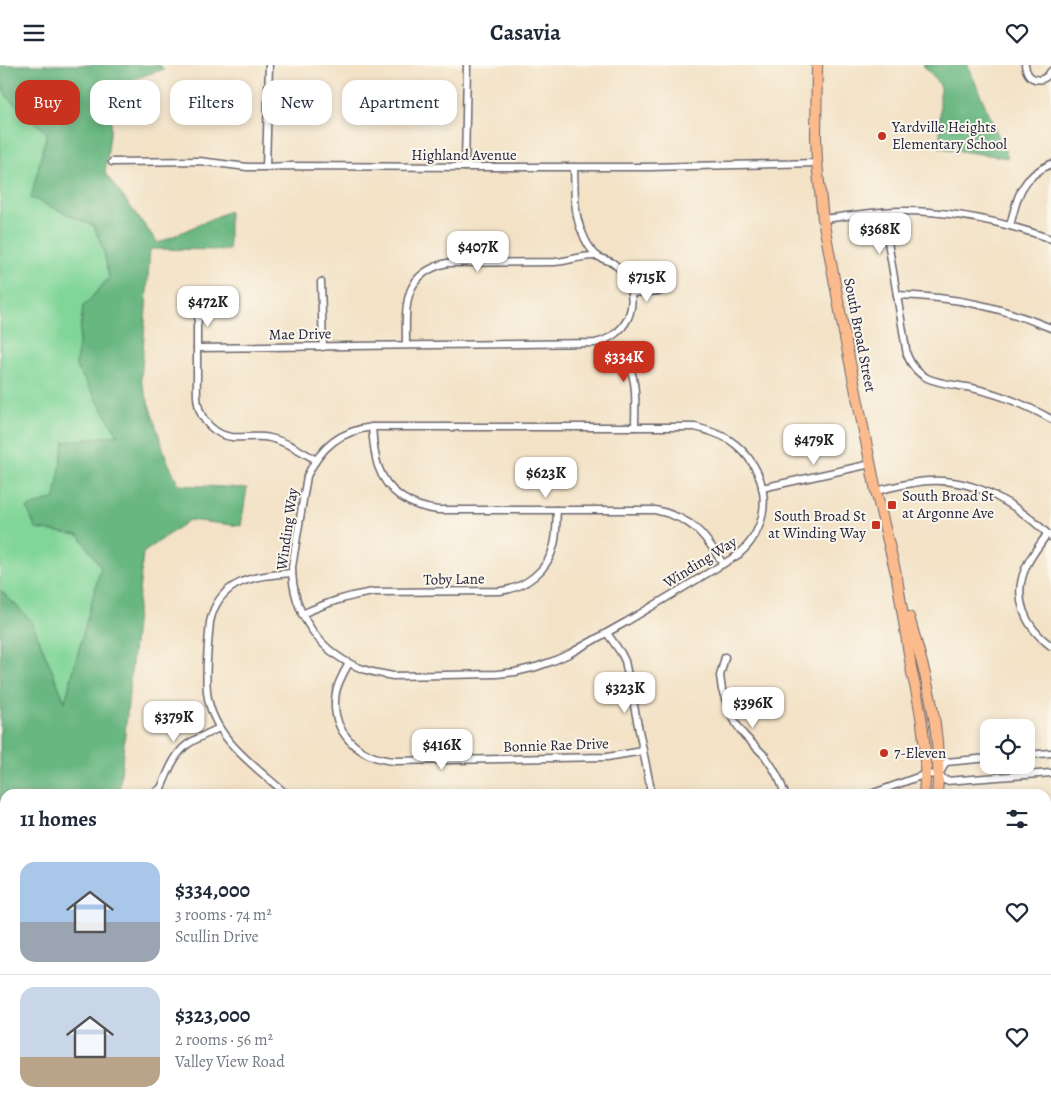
<!DOCTYPE html>
<meta charset="utf-8">
<style>
:root{--surface:#fff;--page:#f2f2f3;--text:#1f2937;--muted:#747a83;--line:#e0e1e3;--accent:#c8321e}
body{margin:0;font-family:Alegreya,serif;background:var(--page);color:var(--text);height:100vh;display:flex;flex-direction:column;font-size:19px;white-space:nowrap}
*{box-sizing:border-box;margin:0}
p{font-size:16px;color:var(--muted)}
.icon{flex:none;width:28px;height:28px;fill:none;stroke:currentColor;stroke-width:2;stroke-linecap:round;stroke-linejoin:round}
.map{position:relative;flex:1;overflow:hidden}
.side{position:absolute;left:0px;top:724px;width:1051px;height:321px;display:flex;flex-direction:column;background:var(--surface);border-radius:15px 15px 0 0;box-shadow:0 2px 8px #0003}
.side>*{flex:none}
.guide{position:absolute;left:15px;top:15px;width:500px;height:45px;display:flex;gap:10px}
.fabs{position:absolute;left:980px;top:654px;display:grid;gap:10px}
.fabs a{display:grid;place-items:center;width:55px;height:55px;border-radius:10px;background:var(--surface);box-shadow:0 2px 8px #0003;font-size:25px}
.price{position:absolute;translate:-50% -42px;padding:0 11px;border-radius:10px;background:#fff;color:#222;font-size:16px;line-height:32px;filter:drop-shadow(0 1px 2px #0008)}
.price::after{content:'';position:absolute;left:50%;top:30px;width:15px;height:11px;margin-left:-8px;background:inherit;clip-path:polygon(0 0,100% 0,50% 100%)}
.price.current{background:var(--accent);color:#fff}
ul{padding:0;list-style:none}
li{display:flex;align-items:center;gap:15px;height:125px;padding:0 20px}
li+li{border-top:1px solid var(--line)}
li span{display:grid;place-items:center;flex:none;width:140px;height:100px;border-radius:15px;color:#555}
li>.icon{margin-inline-start:auto}
span .icon{width:60px;height:60px;fill:#fffc;stroke-width:1}
li b{font-size:21px}
h2{display:flex;justify-content:space-between;align-items:center;height:60px;padding:0 20px;font-size:21px}
.chip{padding:0 18px;border-radius:15px;background:var(--surface);box-shadow:0 2px 8px #0003;font-size:18px;line-height:45px}
.chip.current{background:var(--accent);color:#fff}
header{display:flex;justify-content:space-between;align-items:center;height:65px;padding:0 20px;background:var(--surface);font-size:22px;font-weight:700}
.map>svg:first-child{display:block}
</style>
<header><svg class="icon" aria-label="menu" viewBox="0 0 24 24"><path d="M4 6h16M4 12h16M4 18h16"/></svg>Casavia<svg class="icon" aria-label="heart" viewBox="0 0 24 24"><path d="M12 20l-8-8c-3-5 5-10 8-4 3-6 11-1 8 4z"/></svg></header>
<div class="map">
<svg width="1051" height="1044" viewBox="0 0 1051 1044">
<rect width="100%" height="100%" fill="#fbf7ec"/>
<filter id="ink" filterUnits="userSpaceOnUse"><feTurbulence type="fractalNoise" baseFrequency=".02" numOctaves="2"/><feDisplacementMap in="SourceGraphic" scale="10" xChannelSelector="R" yChannelSelector="G"/><feConvolveMatrix kernelMatrix="1 2 1 2 8 2 1 2 1" color-interpolation-filters="sRGB"/></filter>
<filter id="wash" filterUnits="userSpaceOnUse"><feTurbulence type="fractalNoise" baseFrequency=".0096" numOctaves="4" result="noise"/><feDisplacementMap in="SourceGraphic" scale="20" xChannelSelector="R" yChannelSelector="G"/><feGaussianBlur stdDeviation="1.12" result="paint"/><feColorMatrix in="noise" values="0 0 0 0 0 0 0 0 0 0 0 0 0 0 0 0 0 1.4 0 .05"/><feComposite in="paint" operator="in"/></filter>
<g filter="url(#wash)">
<rect width="100%" height="100%" fill="#f3e2c6"/>
<g fill="#80d598" stroke="#517c6a">
<path d="M 0,15 L 7,32 L 47,67 L 31,133 L 94,161 L 104,187 L 109,213 L 83,242 L 76,301 L 118,370 L 55,433 L 36,464 L 79,470 L 101,502 L 65,637 L 31,555 L 0,525 Z"/>
<path d="M 512,1040 L 695,1040 L 694,1044 L 522,1044 Z"/>
</g>
<g fill="#68b680" stroke="#456c5e">
<path d="M 1,0 L 160,0 L 164,4 L 134,14 L 114,38 L 105,108 L 158,178 L 229,146 L 229,185 L 150,184 L 141,315 L 167,395 L 179,420 L 247,423 L 241,461 L 189,455 L 143,488 L 119,729 L 5,729 L 5,1040 L 170,1040 L 168,1044 L 0,1044 L 0,525 L 31,555 L 65,637 L 101,502 L 79,470 L 36,464 L 27,443 L 55,433 L 64,377 L 118,370 L 76,301 L 83,242 L 109,213 L 104,187 L 94,161 L 31,133 L 47,68 L 7,32 L 0,15 L 0,2 Z"/>
<path d="M 923,0 L 969,0 L 968,1 L 1008,93 L 940,83 L 940,20 Z"/>
<path d="M 303,1040 L 512,1040 L 522,1044 L 310,1044 Z"/>
</g>
<g fill="none" stroke-linecap="round" stroke-linejoin="round">
<g stroke="#6d9fd8" stroke-width="2">
<path d="M 0,977 L 5,984"/>
<path d="M 32,1040 L 33,1044"/>
</g>
</g>
</g>
<g filter="url(#ink)">
<g fill="none" stroke-linecap="round" stroke-linejoin="round">
<defs>
<g id="minor">
<path d="M 1025,0 C 1027,16 1043,20 1051,6"/>
<path d="M 112,97 L 199,96 L 247,102 L 266,102 L 288,101 L 465,102 L 650,102 L 817,98"/>
<path d="M 266,102 L 269,0"/>
<path d="M 465,102 L 467,0"/>
<path d="M 883,147 L 907,290 C 911,300 917,308 927,313 C 940,319 957,320 972,323 C 1000,329 1026,340 1051,354"/>
<path d="M 823,154 C 849,151 877,146 903,146 C 953,146 1004,157 1051,174"/>
<path d="M 1010,161 C 1017,132 1021,112 1051,99"/>
<path d="M 321,217 L 323,282"/>
<path d="M 631,228 L 661,226"/>
<path d="M 897,230 C 955,232 998,241 1051,263"/>
<path d="M 202,240 L 199,250 L 197,261 C 197,278 197,295 197,312 C 197,321 196,330 198,339 C 201,356 215,370 232,372 C 244,373 258,370 270,373 C 287,377 301,386 316,395"/>
<path d="M 599,277 C 641,293 635,325 635,362"/>
<path d="M 406,280 C 406,243 401,209 447,198 L 555,197 C 571,196 580,190 597,191"/>
<path d="M 197,283 L 595,278 C 609,275 622,266 628,253 C 636,234 630,210 613,198 C 608,195 600,194 596,190 C 590,184 585,175 582,167 C 573,147 575,124 574,102"/>
<path d="M 372,362 L 695,362 C 707,365 717,368 728,374 C 770,401 777,457 738,490 L 626,557 L 569,589 L 553,596 L 536,602 L 515,607 L 497,609 L 393,611 C 384,609 375,608 366,605 C 321,591 292,548 292,502 L 307,411 C 321,382 340,366 372,362 Z"/>
<path d="M 372,362 C 373,375 374,389 378,401 C 387,428 411,442 438,445 L 655,445 C 692,453 704,468 723,499"/>
<path d="M 762,423 L 871,399"/>
<path d="M 876,426 C 893,422 911,417 929,416 C 976,413 1019,441 1051,472"/>
<path d="M 1047,469 C 1040,480 1031,490 1026,502 C 1012,533 1025,562 1051,581"/>
<path d="M 302,549 C 327,538 346,531 373,527 L 500,526 C 525,523 548,506 554,480 C 557,469 556,456 557,445"/>
<path d="M 607,568 L 621,588 L 625,596 L 650,720 L 650,729"/>
<path d="M 725,592 L 720,611 L 722,625 L 730,647 L 737,660 L 744,670 L 765,691 L 773,703 L 780,716 L 785,729"/>
<path d="M 349,598 C 344,607 338,617 336,627 C 329,666 358,693 394,696 L 607,692 L 643,686"/>
<path d="M 1026,690 L 1051,688"/>
<path d="M 940,708 L 946,697 L 989,693"/>
<path d="M 939,710 L 946,716 L 1051,708"/>
<path d="M 161,723 C 168,708 174,689 188,679 C 197,673 209,668 219,663"/>
<path d="M 153,729 L 161,723 L 160,729"/>
<path d="M 286,729 C 254,700 212,673 207,627 C 205,604 208,580 210,557 C 219,514 255,511 292,508"/>
<path d="M 871,729 L 926,709 L 939,710"/>
<path d="M 1046,962 L 1051,954"/>
<path d="M 692,1044 L 694,1040"/>
<path d="M 1017,1044 L 1018,1040"/>
</g>
<g id="primary">
<path d="M 817,0 L 816,71 L 817,98 L 823,154 L 844,268 L 876,426 L 897,513 L 912,608 C 922,647 928,689 924,729"/>
<path d="M 909,552 C 926,610 943,667 937,729"/>
<path d="M 844,1044 L 845,1040"/>
</g>
</defs>
<use href="#minor" stroke="#6b656c" stroke-width="9"/>
<use href="#primary" stroke="#6b656c" stroke-width="12"/>
<use href="#minor" stroke="#fff" stroke-width="6"/>
<use href="#primary" stroke="#fbbb8d" stroke-width="10"/>
<defs>
<g id="rail">
<path d="M 0,900 L 5,901"/>
<path d="M 319,1040 L 325,1044"/>
</g>
</defs>
<use href="#rail" stroke="#22223b" stroke-width="4"/>
<use href="#rail" stroke="#fbf7ec" stroke-width="2" stroke-dasharray="5.5" stroke-linecap="butt"/>
</g>
</g>
<g fill="#c8321e" stroke="#fbf7ec" stroke-width="2">
<circle cx="882" cy="71" r="5"/>
<rect x="887" y="435" width="10" height="10" rx="2.5"/>
<rect x="871" y="455" width="10" height="10" rx="2.5"/>
<circle cx="884" cy="688" r="5"/>
</g>
<g text-anchor="middle" dominant-baseline="central" stroke-width="4" stroke-linejoin="round" paint-order="stroke">
<g font-size="15" fill="#22223b" stroke="#fbf7ec" text-anchor="start">
<text x="892" y="62">Yardville Heights<tspan x="892" dy="17">Elementary School</tspan></text>
<text x="902" y="431">South Broad St<tspan x="902" dy="17">at Argonne Ave</tspan></text>
<text x="866" y="451" text-anchor="end">South Broad St<tspan x="866" dy="17">at Winding Way</tspan></text>
<text x="894" y="688">7-Eleven</text>
</g>
<g font-size="15" fill="#22223b" stroke="#fbf7ec">
<text x="464" y="90">Highland Avenue</text>
<text transform="translate(300 269) rotate(-1)">Mae Drive</text>
<text transform="translate(860 270) rotate(79)">South Broad Street</text>
<text transform="translate(287 464) rotate(-82)">Winding Way</text>
<text transform="translate(700 497) rotate(-32)">Winding Way</text>
<text transform="translate(454 514) rotate(-1)">Toby Lane</text>
<text transform="translate(556 680) rotate(-2)">Bonnie Rae Drive</text>
</g>
</g>
</svg>
<div class="fabs">
<a><svg class="icon" aria-label="locate" viewBox="0 0 24 24"><circle cx="12" cy="12" r="6"/><path d="M12 2v4M12 18v4M2 12h4M18 12h4"/></svg></a>
</div>
<b class="price" style="left:880px;top:190px">$368K</b>
<b class="price" style="left:478px;top:208px">$407K</b>
<b class="price" style="left:647px;top:238px">$715K</b>
<b class="price" style="left:208px;top:263px">$472K</b>
<b class="price current" style="left:624px;top:318px">$334K</b>
<b class="price" style="left:814px;top:401px">$479K</b>
<b class="price" style="left:546px;top:434px">$623K</b>
<b class="price" style="left:625px;top:649px">$323K</b>
<b class="price" style="left:753px;top:664px">$396K</b>
<b class="price" style="left:174px;top:678px">$379K</b>
<b class="price" style="left:442px;top:706px">$416K</b>
<div class="guide">
<a class="chip current">Buy</a>
<a class="chip">Rent</a>
<a class="chip">Filters</a>
<a class="chip">New</a>
<a class="chip">Apartment</a>
</div>
<section class="side">
<h2>11 homes<svg class="icon" aria-label="filters" viewBox="0 0 24 24"><path d="M4 7h16M4 17h16"/><circle cx="9" cy="7" r="2"/><circle cx="15" cy="17" r="2"/></svg></h2>
<ul>
<li><span style="background:linear-gradient(#a9c7e8 60%,#9aa5b1 0)"><svg class="icon" aria-label="home" viewBox="0 0 24 24"><path d="M3 11l9-7 9 7M6 9v11h12V9"/></svg></span><div><b>$334,000</b><p>3 rooms · 74 m²</p><p>Scullin Drive</p></div><svg class="icon" aria-label="heart" viewBox="0 0 24 24"><path d="M12 20l-8-8c-3-5 5-10 8-4 3-6 11-1 8 4z"/></svg></li>
<li><span style="background:linear-gradient(#c9d6e8 70%,#b9a48a 0)"><svg class="icon" aria-label="home" viewBox="0 0 24 24"><path d="M3 11l9-7 9 7M6 9v11h12V9"/></svg></span><div><b>$323,000</b><p>2 rooms · 56 m²</p><p>Valley View Road</p></div><svg class="icon" aria-label="heart" viewBox="0 0 24 24"><path d="M12 20l-8-8c-3-5 5-10 8-4 3-6 11-1 8 4z"/></svg></li>
</ul>
</section>
</div>
